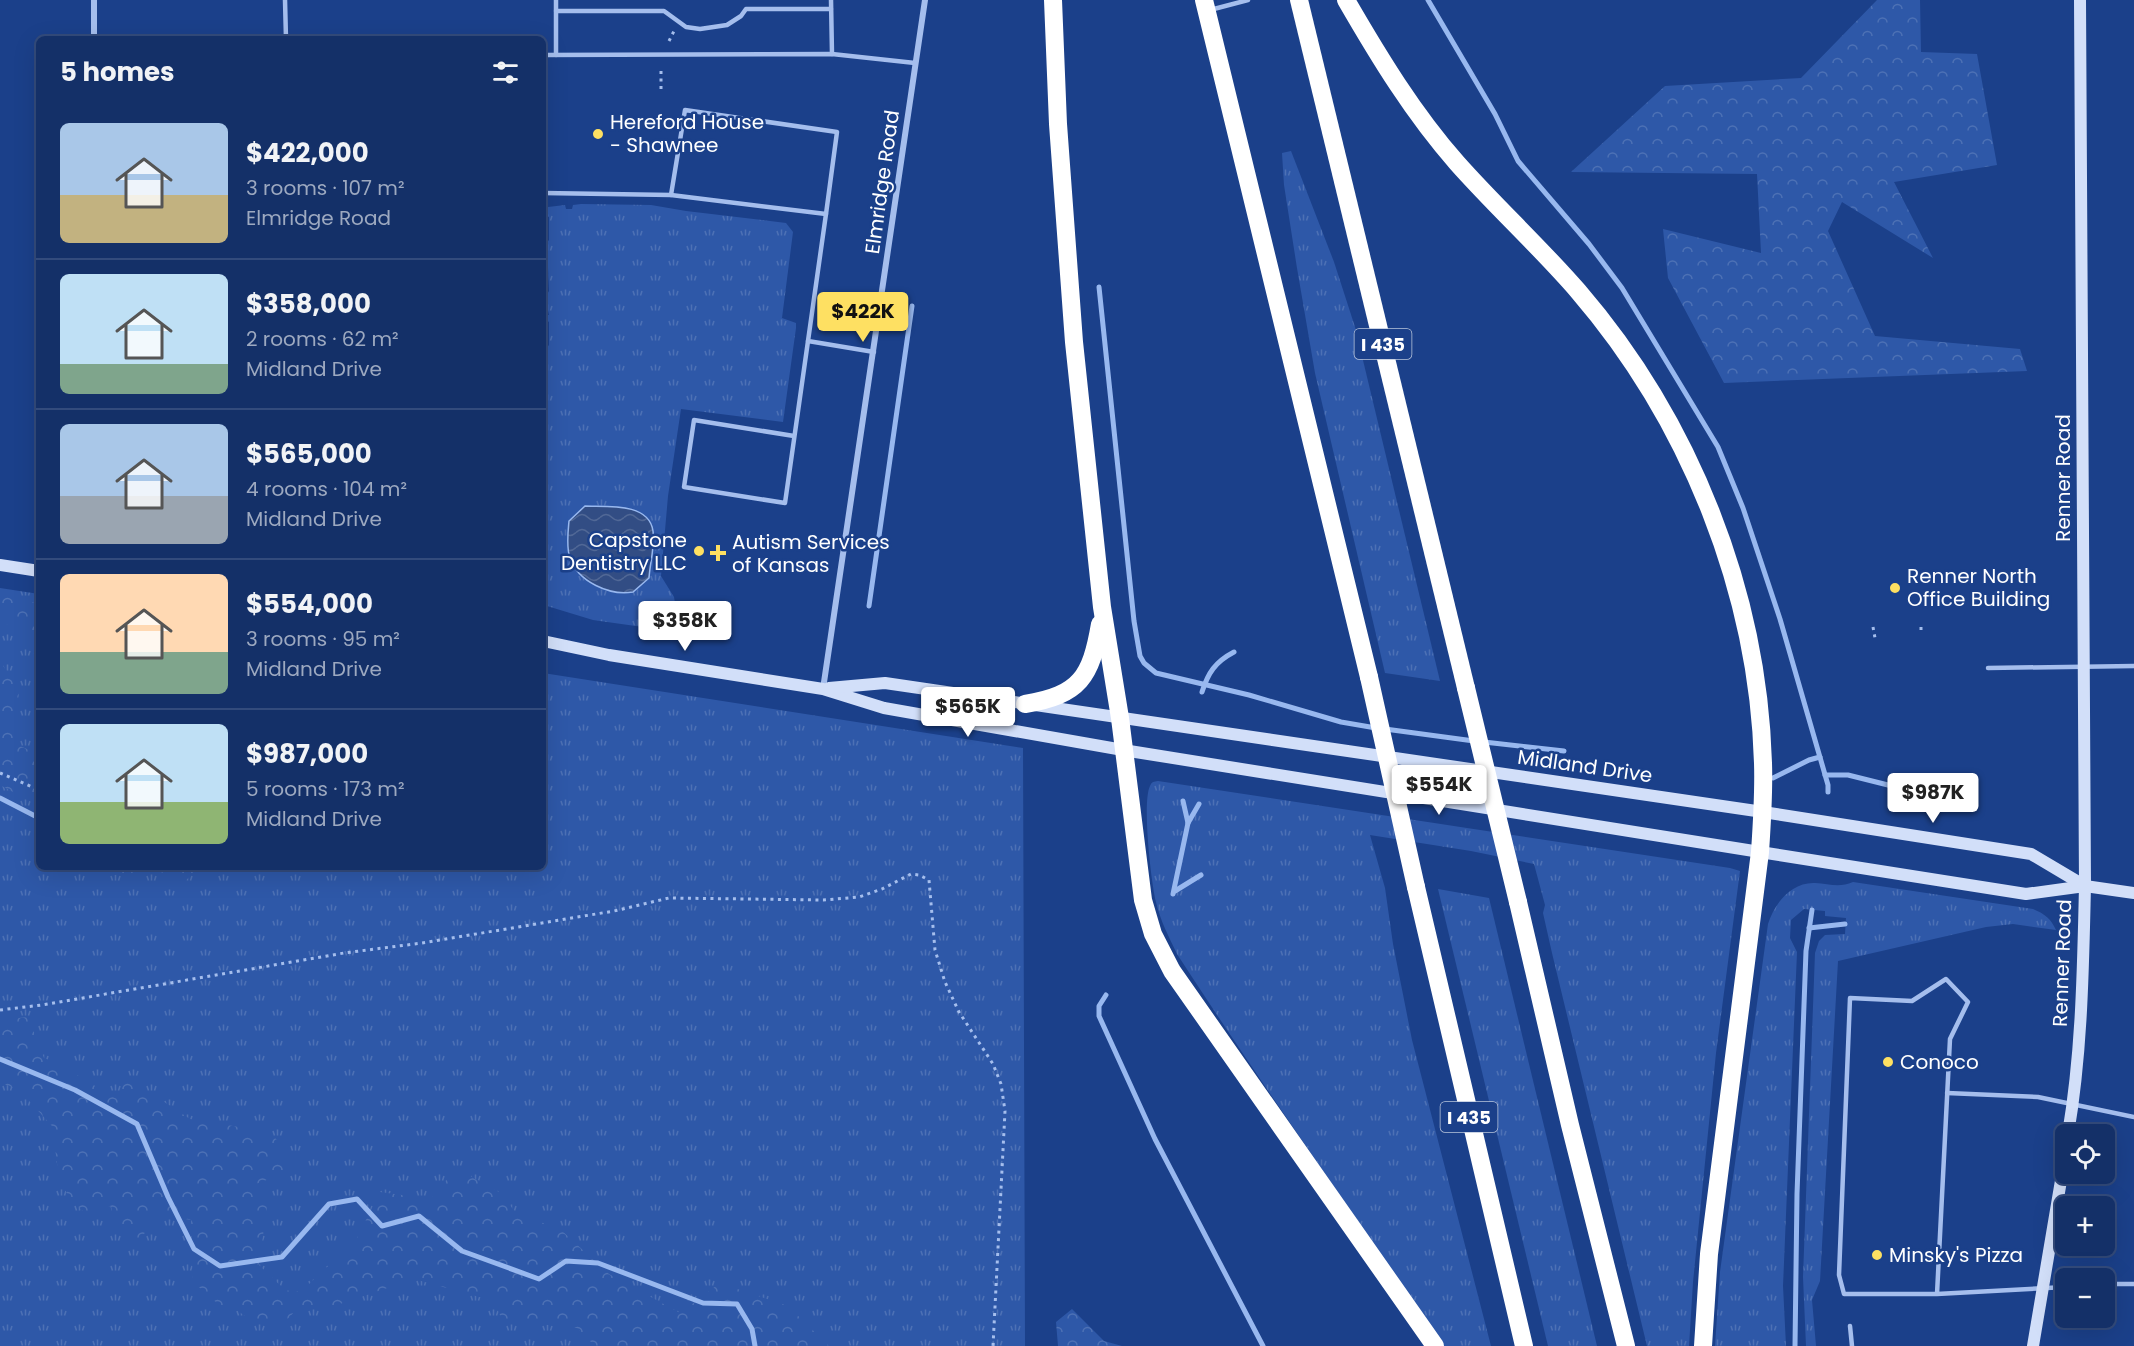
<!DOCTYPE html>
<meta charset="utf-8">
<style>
:root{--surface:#143068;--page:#213c71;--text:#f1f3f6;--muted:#9da9c0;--line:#334b7c;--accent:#fee062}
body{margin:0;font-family:Poppins,sans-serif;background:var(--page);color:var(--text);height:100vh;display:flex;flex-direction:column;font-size:22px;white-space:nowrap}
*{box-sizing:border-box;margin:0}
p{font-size:20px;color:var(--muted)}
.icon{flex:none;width:33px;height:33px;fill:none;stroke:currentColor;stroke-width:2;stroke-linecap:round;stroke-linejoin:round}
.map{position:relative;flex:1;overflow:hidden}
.sheet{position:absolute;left:36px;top:36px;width:510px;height:834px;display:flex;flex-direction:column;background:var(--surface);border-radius:9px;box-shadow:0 6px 24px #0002,0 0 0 2px var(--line)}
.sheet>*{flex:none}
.controls{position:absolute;left:2055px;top:1124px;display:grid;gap:12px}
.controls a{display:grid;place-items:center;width:60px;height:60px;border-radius:9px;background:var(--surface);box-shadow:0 6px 24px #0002,0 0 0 2px var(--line);font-size:30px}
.price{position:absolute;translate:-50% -51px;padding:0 14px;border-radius:6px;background:#fff;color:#222;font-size:20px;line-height:39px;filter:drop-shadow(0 2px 3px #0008)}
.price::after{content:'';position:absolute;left:50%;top:36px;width:18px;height:14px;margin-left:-9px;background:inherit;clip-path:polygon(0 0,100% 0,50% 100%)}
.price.selected{background:var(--accent);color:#111}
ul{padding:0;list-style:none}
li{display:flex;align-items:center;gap:18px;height:150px;padding:0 24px}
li+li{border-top:2px solid var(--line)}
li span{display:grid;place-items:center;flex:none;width:168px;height:120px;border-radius:9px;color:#555}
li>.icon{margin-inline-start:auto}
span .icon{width:72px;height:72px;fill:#fffc;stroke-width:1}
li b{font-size:26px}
h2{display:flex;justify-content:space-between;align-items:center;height:72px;padding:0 24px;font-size:26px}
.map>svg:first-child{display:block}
</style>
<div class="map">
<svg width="2134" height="1346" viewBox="0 0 2134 1346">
<defs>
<pattern id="grass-tufts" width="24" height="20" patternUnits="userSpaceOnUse" patternTransform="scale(1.5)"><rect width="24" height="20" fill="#2e58a8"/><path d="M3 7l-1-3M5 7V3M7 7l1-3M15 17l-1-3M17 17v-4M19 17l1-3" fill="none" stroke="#4d71b5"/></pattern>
<pattern id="forest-crowns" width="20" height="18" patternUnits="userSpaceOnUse" patternTransform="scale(1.5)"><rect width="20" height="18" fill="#2e58a8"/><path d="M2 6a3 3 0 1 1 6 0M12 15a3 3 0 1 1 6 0" fill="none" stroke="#4d71b5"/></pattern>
<pattern id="water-waves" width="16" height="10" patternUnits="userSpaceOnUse" patternTransform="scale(1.5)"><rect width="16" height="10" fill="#324d84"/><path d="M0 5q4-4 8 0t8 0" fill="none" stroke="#516896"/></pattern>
</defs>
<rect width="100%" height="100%" fill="#1b408a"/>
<g fill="url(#grass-tufts)">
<path d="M 1291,151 L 1334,262 L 1355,327 L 1440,681 L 1385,673 L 1315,373 L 1297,268 L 1284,185 L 1282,153 Z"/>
<path d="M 581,204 L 651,205 L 686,211 L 786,223 L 793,232 L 782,318 L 796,323 L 796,328 L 783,422 L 681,409 L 668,496 L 661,576 L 674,597 L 676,609 L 671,631 L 593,620 L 547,606 L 545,416 L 548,396 L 548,374 L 545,371 L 545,350 L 549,345 L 549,322 L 545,319 L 546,315 L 549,315 L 545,298 L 549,291 L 548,267 L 544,266 L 545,245 L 549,240 L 549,217 L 545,215 L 548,207 L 565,205 L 566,209 L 572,209 L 573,205 Z"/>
<path d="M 0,588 L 39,594 L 39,867 L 543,867 L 543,673 L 1023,748 L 1025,1346 L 0,1346 Z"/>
<path d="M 1158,781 L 1730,868 L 1740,871 L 1716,1053 L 1693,1282 L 1689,1346 L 1647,1346 L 1552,953 L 1543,913 L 1545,905 L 1534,864 L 1471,851 L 1370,835 L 1385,888 L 1393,944 L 1412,1040 L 1491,1346 L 1443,1346 C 1355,1215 1263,1087 1177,954 C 1169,937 1160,920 1156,902 C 1151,882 1142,802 1150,786 C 1152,781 1154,782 1158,781 Z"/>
<path d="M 1853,882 L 2033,909 C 2045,914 2051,919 2056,930 L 2013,924 L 1986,927 L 1838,961 L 1820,1281 L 1812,1300 L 1816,1346 L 1806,1346 L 1803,1277 L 1815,953 L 1819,941 L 1825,935 L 1845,934 L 1846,918 L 1825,916 L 1825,911 L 1804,909 L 1791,920 L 1790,938 L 1797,952 L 1783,1286 L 1786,1346 L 1715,1346 L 1720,1272 L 1768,924 C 1774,904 1791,882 1815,883 C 1829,884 1840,888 1853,882 Z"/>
<path d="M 1438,889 L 1489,898 L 1597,1346 L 1548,1346 Z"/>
</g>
<g fill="url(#forest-crowns)">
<path d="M 1877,0 L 1920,0 L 1921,52 L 1977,54 L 1997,165 L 1894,182 L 1933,258 L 1842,202 L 1828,231 L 1875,336 L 2020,349 L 2027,371 L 1724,383 L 1668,278 L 1663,229 L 1761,253 L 1757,174 L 1571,172 L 1665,86 L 1801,78 Z"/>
<path d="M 0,592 L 11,597 L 39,604 L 39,655 L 33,653 L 28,638 L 13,623 L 0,626 Z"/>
<path d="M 0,661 L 19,690 L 15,744 L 39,754 L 39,806 L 0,785 Z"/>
<path d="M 99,867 L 200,867 L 184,882 L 156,870 L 106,876 Z"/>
<path d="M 28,1017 L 44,1058 L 59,1064 L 115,1098 L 128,1078 L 190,1119 L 269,1132 L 287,1150 L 285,1173 L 251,1186 L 267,1206 L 259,1265 L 285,1290 L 296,1292 L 308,1285 L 356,1240 L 380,1192 L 431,1199 L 456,1168 L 499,1192 L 517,1214 L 560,1229 L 609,1274 L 680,1313 L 720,1283 L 788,1306 L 829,1346 L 595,1346 L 577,1328 L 502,1320 L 494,1301 L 414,1279 L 331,1307 L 322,1304 L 298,1308 L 280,1327 L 259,1319 L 249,1319 L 238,1311 L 218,1304 L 193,1282 L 191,1220 L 159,1214 L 150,1218 L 142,1240 C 117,1245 115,1225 111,1206 L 84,1212 L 70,1199 L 59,1178 L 52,1126 L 20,1091 L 0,1082 L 0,1020 Z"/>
<path d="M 1072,1309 L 1104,1341 L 1122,1346 L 1058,1346 L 1056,1322 Z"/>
</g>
<path fill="url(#water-waves)" stroke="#98b8ef" stroke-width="1.5" d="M 585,506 C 606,507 649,502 653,531 C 655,546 650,563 649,578 L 633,592 C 610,596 578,582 570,558 C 566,547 568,532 569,521 Z"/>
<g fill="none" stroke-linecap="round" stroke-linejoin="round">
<g stroke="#98b8ef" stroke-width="5">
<path d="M 1428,0 L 1495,114 L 1518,161 L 1589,244 L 1622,288 L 1718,447 L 1743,508 L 1780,619 L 1828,785 L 1828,792"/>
<path d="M 1099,287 L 1134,621 L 1140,656 L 1144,663 L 1156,673 L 1249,695 L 1341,722 L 1376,728"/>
<path d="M 869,606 L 912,306"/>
<path d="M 1202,692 C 1208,673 1215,662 1234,652"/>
<path d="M 1385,729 L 1474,741"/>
<path d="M 1484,742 L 1564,751"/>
<path d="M 1825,775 L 1848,775 L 1904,789"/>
<path d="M 1773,778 L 1809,760 L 1820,757"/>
<path d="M 0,798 L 39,818"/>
<path d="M 1188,823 L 1199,804"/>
<path d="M 1175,891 L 1201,875"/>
<path d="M 1173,894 L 1188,823 L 1183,801"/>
<path d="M 1809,928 L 1845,924"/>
<path d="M 1106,995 L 1099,1006 L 1099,1016 L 1155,1139 L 1263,1346"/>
<path d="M 0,1059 L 75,1090 L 137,1124 L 168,1197 L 194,1249 L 220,1266 L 282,1257 L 329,1204 L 357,1199 L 382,1226 L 419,1216 L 462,1251 L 539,1279 L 566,1261 L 598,1263 L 703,1303 L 737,1304 L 752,1329 L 755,1346"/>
<path d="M 1795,1346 L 1797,1194 L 1806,951 L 1812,910"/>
</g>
<g stroke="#a5beed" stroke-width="3" stroke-dasharray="3 4.5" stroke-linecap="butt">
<path d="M 669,41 L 674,31"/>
<path d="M 661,71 L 661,89"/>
<path d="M 649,145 L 653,145"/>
<path d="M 1873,627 L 1875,638"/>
<path d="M 1921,627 L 1921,634"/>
<path d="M 0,773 L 39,790"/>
<path d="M 0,1010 L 42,1005 L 344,953 L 422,943 L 614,911 L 669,898 L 823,900 L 859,897 L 882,889 L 911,874 L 919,875 L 929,880 L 935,950 L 945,982 L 959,1012 L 993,1064 L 1001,1084 L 1005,1111 L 993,1346"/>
</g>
<g stroke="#a5beed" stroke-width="4.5">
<path d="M 285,0 L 286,39"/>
<path d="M 556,0 L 556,55"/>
<path d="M 831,0 L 832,54"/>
<path d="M 1210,10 L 1248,0"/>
<path d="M 556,11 L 664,11 L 686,27 L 700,29 L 727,25 L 741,16 L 746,9 L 831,9"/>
<path d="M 543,55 L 832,54 L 915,63"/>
<path d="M 543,193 L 671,195 L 826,214 L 808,341 L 874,352"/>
<path d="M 671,195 L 685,110 L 837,132 L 826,214"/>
<path d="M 794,436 L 694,420 L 684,487 L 785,503 L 808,341"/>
<path d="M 1988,668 L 2134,666"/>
<path d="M 1947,1093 L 2038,1097 L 2134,1117"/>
<path d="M 2104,1284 L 2134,1284"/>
<path d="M 1937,1294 L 1950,1039 L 1968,1002 L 1946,979 L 1912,1001 L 1850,998 L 1839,1275 L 1844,1294 L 1937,1294 L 2066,1287"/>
<path d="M 1850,1326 L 1852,1346"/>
</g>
<g stroke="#a5beed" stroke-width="6">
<path d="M 94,0 L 94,39"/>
<path d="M 823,689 L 925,0"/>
</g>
<g stroke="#d2dff9" stroke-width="12">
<path d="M 0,565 L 39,571"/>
<path d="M 543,641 L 609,655 L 823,689 L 884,708 L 1123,750 L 1760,852 L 2026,894 L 2085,886 L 2134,893"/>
<path d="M 829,688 L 885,683 L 1763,812 L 2031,854 L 2085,886"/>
<path d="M 2068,1134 C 2082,1052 2083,969 2085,886 L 2080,0"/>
<path d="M 2033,1346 L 2066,1151"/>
</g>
<g stroke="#fff" stroke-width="18">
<path d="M 1053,0 L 1058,124 L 1074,342 L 1102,607 L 1120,718 L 1143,900 L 1153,934 L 1172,971 L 1435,1346"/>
<path d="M 1204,0 L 1369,677"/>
<path d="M 1299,0 L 1466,688"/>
<path d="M 1346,0 C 1379,57 1413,113 1457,163 C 1496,207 1540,247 1578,291 C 1690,421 1758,592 1763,763 C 1764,793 1762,823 1760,852 L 1709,1254 L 1703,1346"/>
<path d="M 1025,704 C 1080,695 1091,677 1100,624"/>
<path d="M 1416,887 L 1524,1346"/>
<path d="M 1518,902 L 1570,1125 L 1626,1346"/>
</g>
<g stroke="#fff" stroke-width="18">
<path d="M 1369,677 L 1416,887"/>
<path d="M 1466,688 L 1518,902"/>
</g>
</g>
<g fill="#fee062" stroke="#1b408a" stroke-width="2">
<circle cx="598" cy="134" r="6"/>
<circle cx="699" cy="551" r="6"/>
<path d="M715 544h6v6h6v6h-6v6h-6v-6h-6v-6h6z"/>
<circle cx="1895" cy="588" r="6"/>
<circle cx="1888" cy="1062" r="6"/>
<circle cx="1877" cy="1255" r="6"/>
</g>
<g text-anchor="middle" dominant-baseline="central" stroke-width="5" stroke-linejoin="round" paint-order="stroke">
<g fill="#1b408a" stroke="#bbc6dc" stroke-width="1.5">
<rect x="1354.5" y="329" width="57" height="30" rx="4.5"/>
<rect x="1440.5" y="1102" width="57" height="30" rx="4.5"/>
</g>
<g font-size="18" font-weight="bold" fill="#fff">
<text x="1383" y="344">I 435</text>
<text x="1469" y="1117">I 435</text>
</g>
<g font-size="20" fill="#fff" stroke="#1b408a" text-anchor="start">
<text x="610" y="122">Hereford House<tspan x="610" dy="23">- Shawnee</tspan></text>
<text x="687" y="540" text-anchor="end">Capstone<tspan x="687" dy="23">Dentistry LLC</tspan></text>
<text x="732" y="542">Autism Services<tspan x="732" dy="23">of Kansas</tspan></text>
<text x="1907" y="576">Renner North<tspan x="1907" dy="23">Office Building</tspan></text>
<text x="1900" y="1062">Conoco</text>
<text x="1889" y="1255">Minsky's Pizza</text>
</g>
<g font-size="20" fill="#fff" stroke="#1b408a">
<text transform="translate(882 182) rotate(-82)">Elmridge Road</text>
<text transform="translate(2063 478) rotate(-90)">Renner Road</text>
<text transform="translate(1585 766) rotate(8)">Midland Drive</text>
<text transform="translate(2062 963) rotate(-88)">Renner Road</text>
</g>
</g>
</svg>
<div class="controls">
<a><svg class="icon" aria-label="locate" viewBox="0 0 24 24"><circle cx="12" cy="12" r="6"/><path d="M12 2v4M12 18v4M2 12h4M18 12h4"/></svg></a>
<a>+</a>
<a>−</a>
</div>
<b class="price selected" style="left:863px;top:343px">$422K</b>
<b class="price" style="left:685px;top:652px">$358K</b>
<b class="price" style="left:968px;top:738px">$565K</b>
<b class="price" style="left:1439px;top:816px">$554K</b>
<b class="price" style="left:1933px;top:824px">$987K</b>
<section class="sheet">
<h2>5 homes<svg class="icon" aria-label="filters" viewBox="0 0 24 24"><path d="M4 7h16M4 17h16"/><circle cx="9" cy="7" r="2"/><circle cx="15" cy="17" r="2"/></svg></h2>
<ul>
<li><span style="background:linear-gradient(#a9c7e8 60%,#c2b280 0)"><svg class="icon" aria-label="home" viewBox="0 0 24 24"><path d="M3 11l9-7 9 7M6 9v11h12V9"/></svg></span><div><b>$422,000</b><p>3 rooms · 107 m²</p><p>Elmridge Road</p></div></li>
<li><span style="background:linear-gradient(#bfe0f5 75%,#7fa58c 0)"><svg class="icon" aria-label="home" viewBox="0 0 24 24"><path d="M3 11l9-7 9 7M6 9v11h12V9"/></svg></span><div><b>$358,000</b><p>2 rooms · 62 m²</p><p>Midland Drive</p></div></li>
<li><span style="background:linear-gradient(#a9c7e8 60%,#9aa5b1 0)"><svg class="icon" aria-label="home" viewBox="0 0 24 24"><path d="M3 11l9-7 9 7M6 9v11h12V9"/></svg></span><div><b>$565,000</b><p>4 rooms · 104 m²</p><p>Midland Drive</p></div></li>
<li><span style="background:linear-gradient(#ffd9b3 65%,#7fa58c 0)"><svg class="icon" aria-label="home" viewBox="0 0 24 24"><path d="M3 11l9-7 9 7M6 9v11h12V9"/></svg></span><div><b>$554,000</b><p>3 rooms · 95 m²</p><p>Midland Drive</p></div></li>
<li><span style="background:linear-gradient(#bfe0f5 65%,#8fb573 0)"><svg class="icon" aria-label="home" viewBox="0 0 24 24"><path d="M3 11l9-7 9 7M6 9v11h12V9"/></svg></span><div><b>$987,000</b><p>5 rooms · 173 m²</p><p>Midland Drive</p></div></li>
</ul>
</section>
</div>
